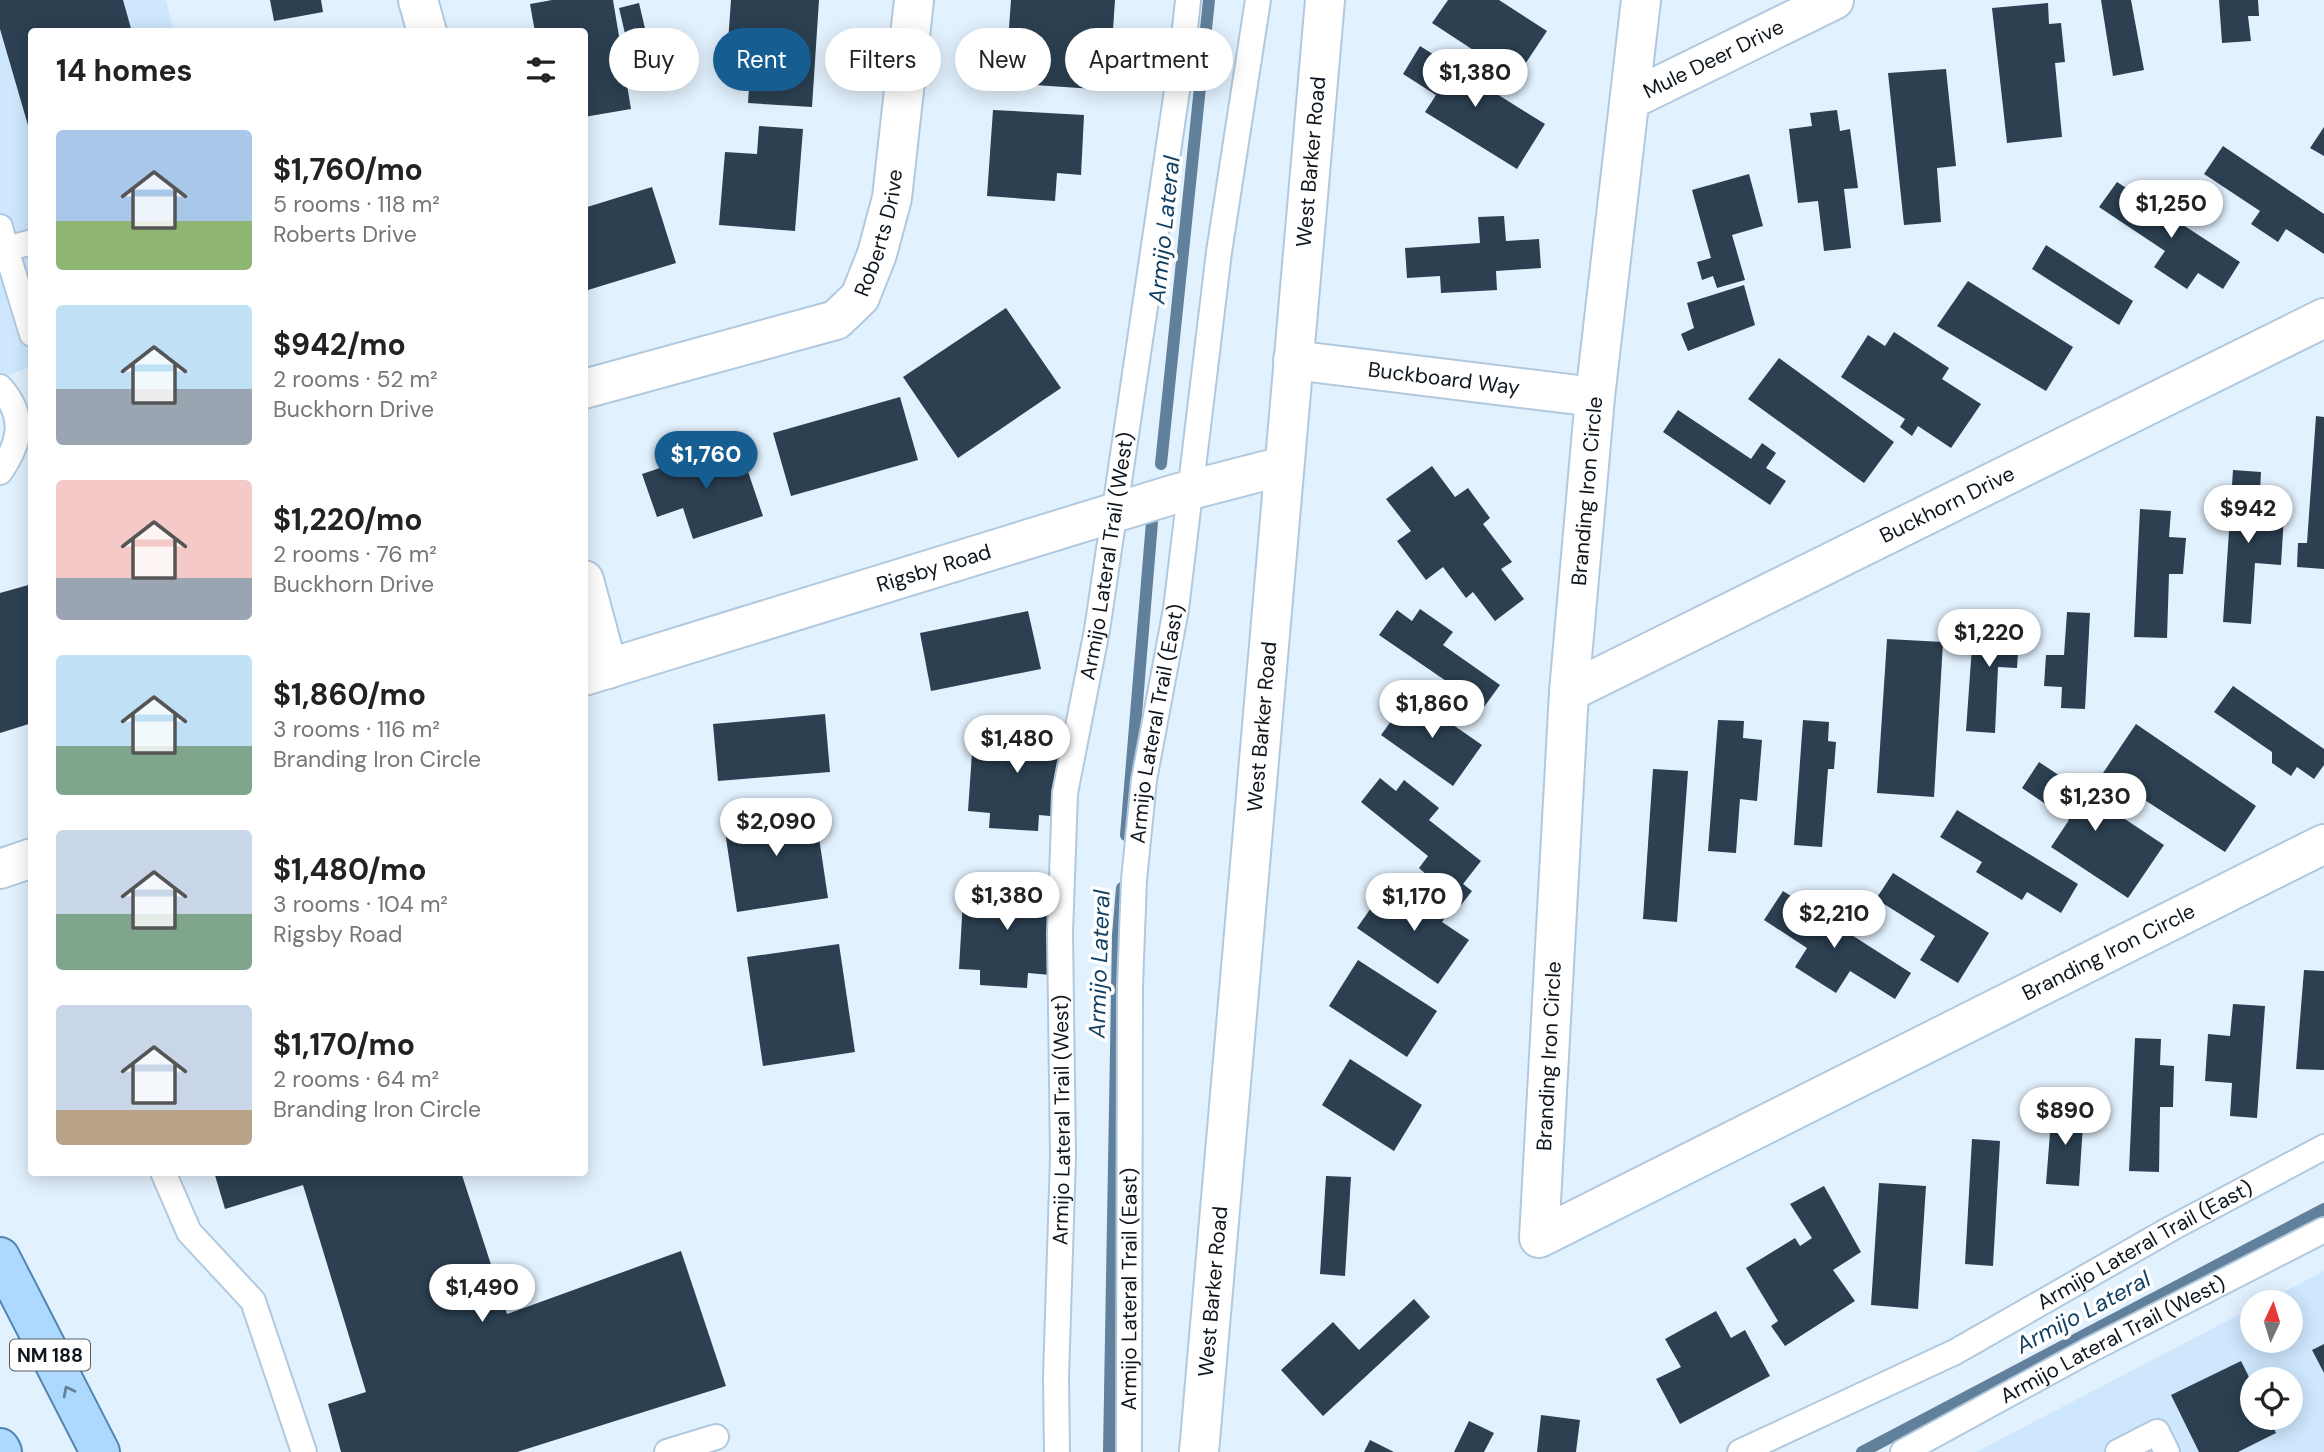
<!DOCTYPE html>
<meta charset="utf-8">
<style>
:root{--surface:#fff;--page:#f6f6f6;--text:#222;--muted:#767676;--accent:#165e92}
body{margin:0;font-family:"DM Sans",sans-serif;background:var(--page);color:var(--text);height:100vh;display:flex;flex-direction:column;font-size:26px;white-space:nowrap}
*{box-sizing:border-box;margin:0}
p{font-size:23px;color:var(--muted)}
.icon{flex:none;width:38px;height:38px;fill:none;stroke:currentColor;stroke-width:2;stroke-linecap:round;stroke-linejoin:round}
.map{position:relative;flex:1;overflow:hidden}
.details{position:absolute;left:28px;top:28px;width:560px;height:1148px;display:flex;flex-direction:column;background:var(--surface);border-radius:7px;box-shadow:0 4px 18px #0003}
.details>*{flex:none}
.hud{position:absolute;left:609px;top:28px;width:665px;height:63px;display:flex;gap:14px}
.needle{width:46px;rotate:4deg}
.fabs{position:absolute;left:2240px;top:1290px;display:grid;gap:14px}
.fabs a{display:grid;place-items:center;width:63px;height:63px;border-radius:50%;background:var(--surface);box-shadow:0 4px 18px #0003;font-size:35px}
.price{position:absolute;translate:-50% -60px;padding:0 16px;border-radius:24px;background:#fff;color:#222;font-size:23px;line-height:46px;filter:drop-shadow(0 2px 4px #0008)}
.price::after{content:'';position:absolute;left:50%;top:42px;width:21px;height:16px;margin-left:-10px;background:inherit;clip-path:polygon(0 0,100% 0,50% 100%)}
.price.on{background:var(--accent);color:#fff}
ul{padding:0;list-style:none}
li{display:flex;align-items:center;gap:21px;height:175px;padding:0 28px}
li span{display:grid;place-items:center;flex:none;width:196px;height:140px;border-radius:7px;color:#555}
li>.icon{margin-inline-start:auto}
span .icon{width:84px;height:84px;fill:#fffc;stroke-width:1}
li b{font-size:30px}
h2{display:flex;justify-content:space-between;align-items:center;height:84px;padding:0 28px;font-size:30px}
.tag{padding:0 24px;border-radius:32px;background:var(--surface);box-shadow:0 4px 18px #0003;font-size:24px;line-height:63px}
.tag.on{background:var(--accent);color:#fff}
.map>svg:first-child{display:block}
</style>
<div class="map">
<svg width="2324" height="1452" viewBox="0 0 2324 1452">
<rect width="100%" height="100%" fill="#e2f1fe"/>
<g fill="#cee7fd" fill-rule="evenodd">
<path d="M 0,0 L 166,0 L 174,31 L 32,32 L 31,367 L 0,378 Z"/>
<path d="M 2324,1271 L 2324,1452 L 1976,1452 L 2252,1308 L 2252,1340 L 2291,1340 L 2291,1302 L 2265,1302 ZM 2252,1379 L 2291,1379 L 2291,1418 L 2252,1418 Z"/>
</g>
<g fill="none" stroke-linecap="round" stroke-linejoin="round">
<g stroke="#61809b" stroke-width="12">
<path d="M 1161,464 L 1209,0"/>
<path d="M 1126,835 L 1152,522"/>
<path d="M 1109,1452 L 1118,935 L 1122,888"/>
<path d="M 1862,1452 L 2324,1209"/>
</g>
</g>
<g fill="#2c4052">
<path d="M 0,0 L 123,0 L 132,32 L 32,32 L 32,139 L 0,29 Z"/>
<path d="M 270,0 L 321,0 L 323,12 L 274,21 Z"/>
<path d="M 552,0 L 613,0 L 631,109 L 584,117 L 584,32 L 535,32 L 530,4 Z"/>
<path d="M 731,0 L 819,0 L 812,107 L 748,103 L 750,71 L 726,70 Z"/>
<path d="M 1011,0 L 1115,0 L 1109,90 L 1005,83 Z"/>
<path d="M 1448,0 L 1499,0 L 1547,31 L 1516,78 L 1432,23 Z"/>
<path d="M 2101,0 L 2131,0 L 2144,70 L 2113,76 Z"/>
<path d="M 2219,0 L 2258,0 L 2259,16 L 2248,16 L 2251,41 L 2222,43 Z"/>
<path d="M 639,3 L 647,37 L 627,42 L 619,8 Z"/>
<path d="M 2048,3 L 2049,24 L 2061,23 L 2065,62 L 2055,63 L 2062,137 L 2007,143 L 1992,8 Z"/>
<path d="M 1420,46 L 1545,124 L 1517,169 L 1425,112 L 1436,95 L 1403,74 Z"/>
<path d="M 1946,69 L 1956,166 L 1937,168 L 1941,222 L 1904,225 L 1888,73 Z"/>
<path d="M 993,110 L 1084,115 L 1081,175 L 1057,173 L 1055,201 L 987,196 Z"/>
<path d="M 1837,110 L 1840,131 L 1850,129 L 1858,188 L 1844,189 L 1851,248 L 1824,251 L 1818,201 L 1798,203 L 1789,129 L 1812,126 L 1810,113 Z"/>
<path d="M 759,126 L 803,129 L 795,231 L 719,225 L 725,152 L 757,154 Z"/>
<path d="M 2324,127 L 2324,156 L 2310,148 Z"/>
<path d="M 2223,146 L 2324,214 L 2324,254 L 2286,229 L 2278,242 L 2251,224 L 2260,211 L 2204,174 Z"/>
<path d="M 1749,174 L 1763,226 L 1732,235 L 1745,280 L 1717,288 L 1713,276 L 1702,280 L 1697,262 L 1711,258 L 1692,190 Z"/>
<path d="M 2117,182 L 2240,262 L 2223,289 L 2198,273 L 2187,289 L 2154,267 L 2165,251 L 2099,207 Z"/>
<path d="M 652,187 L 676,263 L 588,290 L 584,277 L 584,208 Z"/>
<path d="M 1504,216 L 1506,241 L 1539,239 L 1541,268 L 1496,271 L 1497,290 L 1441,293 L 1440,276 L 1407,278 L 1405,248 L 1480,243 L 1478,217 Z"/>
<path d="M 2046,245 L 2133,301 L 2119,325 L 2032,269 Z"/>
<path d="M 1968,281 L 2073,347 L 2046,391 L 1937,326 Z"/>
<path d="M 1744,285 L 1755,325 L 1688,351 L 1681,334 L 1694,328 L 1687,303 Z"/>
<path d="M 1006,308 L 1061,388 L 958,458 L 903,377 Z"/>
<path d="M 1894,332 L 1949,368 L 1942,379 L 1981,404 L 1951,448 L 1918,426 L 1912,436 L 1900,427 L 1905,419 L 1841,377 L 1868,335 L 1885,346 Z"/>
<path d="M 1779,358 L 1894,442 L 1864,483 L 1748,399 Z"/>
<path d="M 900,397 L 918,460 L 791,496 L 773,433 Z"/>
<path d="M 1678,410 L 1751,459 L 1762,443 L 1776,453 L 1766,468 L 1786,481 L 1770,505 L 1663,432 Z"/>
<path d="M 2316,416 L 2324,417 L 2324,569 L 2297,567 L 2298,543 L 2307,543 Z"/>
<path d="M 738,442 L 763,516 L 693,539 L 683,508 L 657,517 L 642,474 Z"/>
<path d="M 1432,466 L 1455,497 L 1468,488 L 1490,518 L 1483,524 L 1512,562 L 1501,569 L 1524,599 L 1495,621 L 1473,592 L 1466,598 L 1443,567 L 1426,580 L 1397,541 L 1411,531 L 1386,499 Z"/>
<path d="M 2233,470 L 2261,472 L 2259,514 L 2284,516 L 2281,565 L 2255,563 L 2251,624 L 2223,622 Z"/>
<path d="M 2140,509 L 2171,511 L 2169,537 L 2186,538 L 2183,574 L 2169,574 L 2167,638 L 2134,637 Z"/>
<path d="M 32,584 L 32,723 L 0,733 L 0,593 Z"/>
<path d="M 1420,609 L 1453,632 L 1443,645 L 1500,685 L 1484,707 L 1379,635 L 1397,610 L 1412,621 Z"/>
<path d="M 1028,611 L 1041,669 L 931,691 L 920,633 Z"/>
<path d="M 2067,612 L 2090,613 L 2085,709 L 2061,708 L 2062,687 L 2044,686 L 2046,655 L 2064,655 Z"/>
<path d="M 1974,618 L 2020,621 L 2017,668 L 1998,667 L 1995,733 L 1966,731 Z"/>
<path d="M 1887,639 L 1943,642 L 1934,797 L 1877,793 Z"/>
<path d="M 2233,686 L 2324,749 L 2324,765 L 2314,779 L 2297,767 L 2291,776 L 2272,763 L 2272,752 L 2214,712 Z"/>
<path d="M 1410,695 L 1482,745 L 1453,786 L 1381,735 Z"/>
<path d="M 825,714 L 830,772 L 718,781 L 713,724 Z"/>
<path d="M 1718,720 L 1744,721 L 1743,738 L 1762,740 L 1757,801 L 1740,799 L 1736,853 L 1708,851 Z"/>
<path d="M 1803,720 L 1829,722 L 1828,741 L 1836,742 L 1834,769 L 1828,769 L 1822,847 L 1794,845 Z"/>
<path d="M 974,724 L 1067,730 L 1061,817 L 1039,815 L 1038,831 L 989,828 L 990,813 L 968,811 Z"/>
<path d="M 2136,724 L 2256,806 L 2225,852 L 2103,773 Z"/>
<path d="M 2039,762 L 2164,845 L 2128,898 L 2051,847 L 2069,820 L 2022,788 Z"/>
<path d="M 1653,769 L 1688,771 L 1677,922 L 1643,919 Z"/>
<path d="M 1380,778 L 1396,791 L 1404,780 L 1439,808 L 1429,820 L 1481,861 L 1463,884 L 1472,891 L 1461,905 L 1419,868 L 1428,856 L 1361,802 Z"/>
<path d="M 814,804 L 828,898 L 737,912 L 723,818 Z"/>
<path d="M 1957,810 L 2078,884 L 2061,913 L 2027,892 L 2022,900 L 1976,872 L 1982,862 L 1940,837 Z"/>
<path d="M 1893,873 L 1989,933 L 1958,983 L 1920,960 L 1935,936 L 1876,899 Z"/>
<path d="M 964,882 L 1057,888 L 1051,975 L 1028,973 L 1027,988 L 980,985 L 980,970 L 959,969 Z"/>
<path d="M 1387,885 L 1416,906 L 1424,894 L 1449,912 L 1442,922 L 1469,940 L 1438,984 L 1357,928 Z"/>
<path d="M 1783,891 L 1911,973 L 1895,999 L 1850,971 L 1836,993 L 1795,967 L 1807,948 L 1764,920 Z"/>
<path d="M 839,944 L 855,1052 L 763,1066 L 747,957 Z"/>
<path d="M 1358,960 L 1437,1011 L 1407,1057 L 1329,1006 Z"/>
<path d="M 2304,970 L 2324,971 L 2324,1070 L 2296,1069 Z"/>
<path d="M 2233,1004 L 2265,1006 L 2257,1118 L 2230,1116 L 2232,1083 L 2205,1081 L 2208,1034 L 2230,1036 Z"/>
<path d="M 2135,1038 L 2161,1039 L 2160,1065 L 2174,1066 L 2173,1107 L 2160,1107 L 2159,1172 L 2129,1171 Z"/>
<path d="M 1350,1059 L 1422,1105 L 1394,1151 L 1322,1105 Z"/>
<path d="M 2052,1107 L 2084,1109 L 2079,1186 L 2046,1184 Z"/>
<path d="M 1972,1139 L 2000,1141 L 1993,1266 L 1965,1264 Z"/>
<path d="M 214,1172 L 461,1172 L 507,1314 L 681,1251 L 726,1386 L 517,1452 L 341,1452 L 328,1404 L 366,1392 L 303,1185 L 225,1209 Z"/>
<path d="M 1326,1176 L 1351,1177 L 1345,1276 L 1320,1274 Z"/>
<path d="M 1879,1183 L 1926,1186 L 1918,1309 L 1871,1305 Z"/>
<path d="M 1824,1186 L 1861,1252 L 1833,1270 L 1855,1301 L 1785,1346 L 1771,1326 L 1778,1321 L 1746,1268 L 1795,1238 L 1800,1246 L 1812,1238 L 1790,1204 Z"/>
<path d="M 1414,1299 L 1430,1317 L 1323,1416 L 1281,1370 L 1333,1322 L 1359,1350 Z"/>
<path d="M 1716,1311 L 1731,1338 L 1745,1330 L 1770,1376 L 1680,1424 L 1656,1379 L 1681,1367 L 1665,1339 Z"/>
<path d="M 2324,1344 L 2324,1373 L 2312,1350 Z"/>
<path d="M 2241,1361 L 2252,1383 L 2252,1418 L 2269,1418 L 2276,1433 L 2238,1452 L 2199,1452 L 2171,1395 Z"/>
<path d="M 1541,1415 L 1580,1420 L 1576,1452 L 1537,1452 Z"/>
<path d="M 1469,1421 L 1494,1433 L 1484,1452 L 1454,1452 Z"/>
<path d="M 1370,1440 L 1394,1452 L 1364,1452 Z"/>
</g>
<g fill="none" stroke-linecap="round" stroke-linejoin="round">
<defs>
<g id="lane">
<path d="M 0,227 L 6,249 L 0,251"/>
<path d="M 32,242 L 6,249 L 32,334"/>
<path d="M 0,387 C 26,416 21,442 0,472"/>
<path d="M 163,1172 L 189,1232 L 253,1301 L 304,1452"/>
<path d="M 667,1452 L 716,1437"/>
<path id="s1" d="M 1057,1452 L 1056,1377 L 1063,1156 L 1060,933 L 1065,793 L 1097,630 L 1182,57 L 1188,0"/>
<path id="s2" d="M 1129,1452 L 1130,986 L 1134,880 L 1144,780 L 1176,609 L 1219,252 L 1258,0"/>
<path id="s3" d="M 1740,1452 L 1955,1352 L 2172,1228 L 2324,1147"/>
<path id="s4" d="M 1903,1452 L 2086,1352 L 2324,1230"/>
<path d="M 2118,1452 L 2157,1432 L 2167,1452"/>
</g>
<g id="street">
<path d="M 418,0 L 427,32"/>
<path id="s5" d="M 1641,0 L 1595,397 L 1569,692 L 1539,1238 L 2324,844"/>
<path id="s6" d="M 1630,100 L 1834,0"/>
<path id="s7" d="M 1293,360 L 1595,397"/>
<path id="s8" d="M 584,389 L 836,320 L 860,297 L 877,254 L 892,198 L 914,0"/>
<path d="M 584,580 L 608,669"/>
<path id="s9" d="M 584,676 L 1175,494 L 1283,466"/>
<path id="s10" d="M 1569,692 L 2324,318"/>
<path d="M 0,869 L 32,858"/>
<path id="s11" d="M 1199,1452 L 1325,0"/>
</g>
<g id="primary">
<path d="M 0,1257 L 100,1452"/>
<path d="M 0,1448 L 2,1452"/>
</g>
</defs>
<use href="#lane" stroke="#b1c9de" stroke-width="28"/>
<use href="#street" stroke="#b1c9de" stroke-width="42"/>
<use href="#primary" stroke="#5284b0" stroke-width="42"/>
<use href="#lane" stroke="#fff" stroke-width="24"/>
<use href="#street" stroke="#fff" stroke-width="38"/>
<use href="#primary" stroke="#add9fe" stroke-width="38"/>
</g>
<defs><path id="oneway-chevron" d="M-2-3.5L2.5 0L-2 3.5" fill="none" stroke-width="1.6" stroke-linecap="round" stroke-linejoin="round" transform="scale(1.75)"/></defs>
<use stroke="#658199" href="#oneway-chevron" transform="translate(68 1391) rotate(-117)"/>
<g text-anchor="middle" dominant-baseline="central" stroke-width="7" stroke-linejoin="round" paint-order="stroke">
<rect fill="#fff" stroke="#565c62" stroke-width="2" x="10" y="1339.5" width="80" height="31" rx="5"/>
<g font-size="19" font-weight="bold" fill="#0e161e">
<text x="50" y="1355">NM 188</text>
</g>
<g font-size="21" fill="#0e161e" stroke="#fff">
<text stroke="none"><textPath href="#s6" startOffset="93">Mule Deer Drive</textPath></text>
<text stroke="none"><textPath href="#s11" startOffset="1295">West Barker Road</textPath></text>
<text stroke="none"><textPath href="#s8" startOffset="362">Roberts Drive</textPath></text>
<text stroke="none"><textPath href="#s7" startOffset="152">Buckboard Way</textPath></text>
<text transform="translate(1587 491) rotate(-85)">Branding Iron Circle</text>
<text stroke="none"><textPath href="#s10" startOffset="422">Buckhorn Drive</textPath></text>
<text stroke="none"><textPath href="#s1" startOffset="900">Armijo Lateral Trail (West)</textPath></text>
<text stroke="none"><textPath href="#s9" startOffset="366">Rigsby Road</textPath></text>
<text stroke="none"><textPath href="#s2" startOffset="730">Armijo Lateral Trail (East)</textPath></text>
<text stroke="none"><textPath href="#s11" startOffset="728">West Barker Road</textPath></text>
<text stroke="none"><textPath href="#s5" startOffset="1880">Branding Iron Circle</textPath></text>
<text transform="translate(1549 1056) rotate(-87)">Branding Iron Circle</text>
<text stroke="none"><textPath href="#s1" startOffset="332">Armijo Lateral Trail (West)</textPath></text>
<text stroke="none"><textPath href="#s3" startOffset="455">Armijo Lateral Trail (East)</textPath></text>
<text stroke="none"><textPath href="#s2" startOffset="163">Armijo Lateral Trail (East)</textPath></text>
<text stroke="none"><textPath href="#s11" startOffset="161">West Barker Road</textPath></text>
<text stroke="none"><textPath href="#s4" startOffset="238">Armijo Lateral Trail (West)</textPath></text>
</g>
<g font-size="23" font-style="italic" fill="#124164" stroke="#fff">
<text transform="translate(1164 230) rotate(-84)">Armijo Lateral</text>
<text transform="translate(1099 964) rotate(-88)">Armijo Lateral</text>
<text transform="translate(2083 1312) rotate(-28)">Armijo Lateral</text>
</g>
</g>
</svg>
<div class="fabs">
<a><svg class="needle" viewBox="-14 -14 28 28"><path d="M0-13l5 13h-10z" fill="#e53935"/><path d="M0 13l5-13h-10z" fill="#767676"/></svg></a>
<a><svg class="icon" aria-label="locate" viewBox="0 0 24 24"><circle cx="12" cy="12" r="6"/><path d="M12 2v4M12 18v4M2 12h4M18 12h4"/></svg></a>
</div>
<b class="price" style="left:1475px;top:109px">$1,380</b>
<b class="price" style="left:2171px;top:240px">$1,250</b>
<b class="price on" style="left:706px;top:491px">$1,760</b>
<b class="price" style="left:2248px;top:545px">$942</b>
<b class="price" style="left:1989px;top:669px">$1,220</b>
<b class="price" style="left:1432px;top:740px">$1,860</b>
<b class="price" style="left:1017px;top:775px">$1,480</b>
<b class="price" style="left:2095px;top:833px">$1,230</b>
<b class="price" style="left:776px;top:858px">$2,090</b>
<b class="price" style="left:1007px;top:932px">$1,380</b>
<b class="price" style="left:1414px;top:933px">$1,170</b>
<b class="price" style="left:1834px;top:950px">$2,210</b>
<b class="price" style="left:2065px;top:1147px">$890</b>
<b class="price" style="left:482px;top:1324px">$1,490</b>
<div class="hud">
<a class="tag">Buy</a>
<a class="tag on">Rent</a>
<a class="tag">Filters</a>
<a class="tag">New</a>
<a class="tag">Apartment</a>
</div>
<section class="details">
<h2>14 homes<svg class="icon" aria-label="filters" viewBox="0 0 24 24"><path d="M4 7h16M4 17h16"/><circle cx="9" cy="7" r="2"/><circle cx="15" cy="17" r="2"/></svg></h2>
<ul>
<li><span style="background:linear-gradient(#a9c7e8 65%,#8fb573 0)"><svg class="icon" aria-label="home" viewBox="0 0 24 24"><path d="M3 11l9-7 9 7M6 9v11h12V9"/></svg></span><div><b>$1,760/mo</b><p>5 rooms · 118 m²</p><p>Roberts Drive</p></div></li>
<li><span style="background:linear-gradient(#bfe0f5 60%,#9aa5b1 0)"><svg class="icon" aria-label="home" viewBox="0 0 24 24"><path d="M3 11l9-7 9 7M6 9v11h12V9"/></svg></span><div><b>$942/mo</b><p>2 rooms · 52 m²</p><p>Buckhorn Drive</p></div></li>
<li><span style="background:linear-gradient(#f6c9c9 70%,#9aa5b1 0)"><svg class="icon" aria-label="home" viewBox="0 0 24 24"><path d="M3 11l9-7 9 7M6 9v11h12V9"/></svg></span><div><b>$1,220/mo</b><p>2 rooms · 76 m²</p><p>Buckhorn Drive</p></div></li>
<li><span style="background:linear-gradient(#bfe0f5 65%,#7fa58c 0)"><svg class="icon" aria-label="home" viewBox="0 0 24 24"><path d="M3 11l9-7 9 7M6 9v11h12V9"/></svg></span><div><b>$1,860/mo</b><p>3 rooms · 116 m²</p><p>Branding Iron Circle</p></div></li>
<li><span style="background:linear-gradient(#c9d6e8 60%,#7fa58c 0)"><svg class="icon" aria-label="home" viewBox="0 0 24 24"><path d="M3 11l9-7 9 7M6 9v11h12V9"/></svg></span><div><b>$1,480/mo</b><p>3 rooms · 104 m²</p><p>Rigsby Road</p></div></li>
<li><span style="background:linear-gradient(#c9d6e8 75%,#b9a48a 0)"><svg class="icon" aria-label="home" viewBox="0 0 24 24"><path d="M3 11l9-7 9 7M6 9v11h12V9"/></svg></span><div><b>$1,170/mo</b><p>2 rooms · 64 m²</p><p>Branding Iron Circle</p></div></li>
</ul>
</section>
</div>
